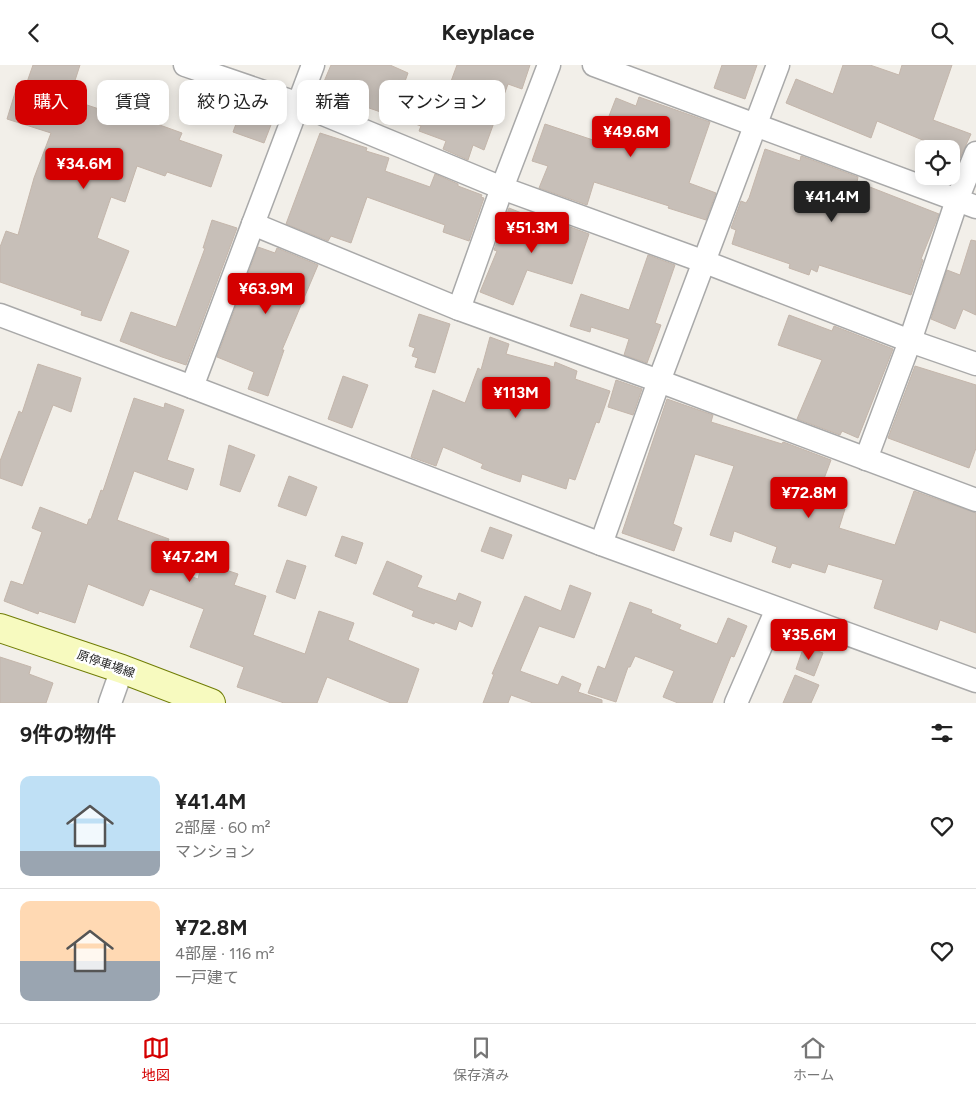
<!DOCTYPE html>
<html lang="ja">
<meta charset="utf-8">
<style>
:root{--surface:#fff;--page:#f2f2f2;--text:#222;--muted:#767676;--line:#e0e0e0;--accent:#d40000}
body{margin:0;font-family:Figtree,"Noto Sans JP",sans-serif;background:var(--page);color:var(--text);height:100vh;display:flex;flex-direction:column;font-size:19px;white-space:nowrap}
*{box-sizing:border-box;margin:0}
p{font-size:16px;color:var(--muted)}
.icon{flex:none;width:28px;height:28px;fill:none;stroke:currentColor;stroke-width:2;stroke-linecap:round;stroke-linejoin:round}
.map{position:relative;height:638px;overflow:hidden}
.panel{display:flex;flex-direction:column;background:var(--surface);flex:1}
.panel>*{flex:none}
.top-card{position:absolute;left:15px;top:15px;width:500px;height:45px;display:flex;gap:10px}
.controls{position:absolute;left:915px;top:75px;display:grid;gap:10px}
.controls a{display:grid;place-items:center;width:45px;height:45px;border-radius:10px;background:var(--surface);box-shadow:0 2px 12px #0003;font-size:25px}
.price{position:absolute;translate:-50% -42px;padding:0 11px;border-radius:5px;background:var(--accent);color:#fff;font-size:16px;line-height:32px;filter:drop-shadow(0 1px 2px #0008)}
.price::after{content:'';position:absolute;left:50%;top:30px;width:15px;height:11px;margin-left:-8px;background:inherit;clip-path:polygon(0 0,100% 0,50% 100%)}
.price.selected{background:#222;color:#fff}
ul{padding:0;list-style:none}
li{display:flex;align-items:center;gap:15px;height:125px;padding:0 20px}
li+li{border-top:1px solid var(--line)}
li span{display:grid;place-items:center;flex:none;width:140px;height:100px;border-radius:10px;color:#555}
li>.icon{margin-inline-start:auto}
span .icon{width:60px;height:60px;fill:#fffc;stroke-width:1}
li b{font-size:21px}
h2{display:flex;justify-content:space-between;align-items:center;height:60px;padding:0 20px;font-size:21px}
.chip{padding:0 18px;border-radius:10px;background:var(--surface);box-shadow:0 2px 12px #0003;font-size:18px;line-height:45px}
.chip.selected{background:var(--accent);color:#fff}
header{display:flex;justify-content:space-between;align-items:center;height:65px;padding:0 20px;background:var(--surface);font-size:22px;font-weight:700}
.dock{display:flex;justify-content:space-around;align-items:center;height:70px;border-top:1px solid var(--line);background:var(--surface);font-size:14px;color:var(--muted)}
.dock a{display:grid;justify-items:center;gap:2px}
.dock .selected{color:var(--accent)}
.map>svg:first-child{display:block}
</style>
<header><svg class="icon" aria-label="back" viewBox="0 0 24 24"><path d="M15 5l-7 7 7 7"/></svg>Keyplace<svg class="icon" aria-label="search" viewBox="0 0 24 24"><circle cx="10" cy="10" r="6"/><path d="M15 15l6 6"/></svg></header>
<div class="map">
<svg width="976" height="638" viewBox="0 0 976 638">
<rect width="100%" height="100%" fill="#f2efe9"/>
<g fill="#c7bfb8" stroke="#c4b6ab">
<path d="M 33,0 L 80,0 L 69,34 L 105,46 L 107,41 L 182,68 L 179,75 L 222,90 L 211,122 L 167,107 L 165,111 L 137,101 L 125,137 L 111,132 L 97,173 L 129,186 L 101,256 L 81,250 L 82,246 L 0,217 L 0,182 L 6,166 L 18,170 L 34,113 L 51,68 L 7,54 L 18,18 L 26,20 Z"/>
<path d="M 331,0 L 390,0 L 408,8 L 399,33 L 439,49 L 457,0 L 530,0 L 522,24 L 508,19 L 484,85 L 473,80 L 468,95 L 443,84 L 446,76 L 419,66 L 421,61 L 320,26 Z"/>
<path d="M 722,0 L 757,0 L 745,34 L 714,23 Z"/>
<path d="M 843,0 L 870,0 L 899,10 L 902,0 L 952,0 L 933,55 L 971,69 L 960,93 L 951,90 L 951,84 L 935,84 L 924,79 L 925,76 L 877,56 L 871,73 L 786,38 L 796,14 L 833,29 Z"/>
<path d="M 639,32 L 710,57 L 689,118 L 716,128 L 706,155 L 668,143 L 669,141 L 594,117 L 587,140 L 539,123 L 548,101 L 532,96 L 545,59 L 599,77 L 616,33 L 636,41 Z"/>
<path d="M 243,40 L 274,52 L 264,78 L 233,67 Z"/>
<path d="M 320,68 L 367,83 L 366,86 L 389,93 L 385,106 L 430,122 L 435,109 L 458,119 L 458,121 L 482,130 L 481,132 L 484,133 L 469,176 L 443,167 L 445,160 L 367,132 L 351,178 L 331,171 L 328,176 L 286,159 Z"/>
<path d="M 765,84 L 800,96 L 801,91 L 804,92 L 858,112 L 857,117 L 939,149 L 921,194 L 923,195 L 911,230 L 819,200 L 817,207 L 811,204 L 809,210 L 789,203 L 790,199 L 732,179 L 736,165 L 731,163 L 741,136 L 746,138 L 749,133 Z"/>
<path d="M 509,143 L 529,151 L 530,147 L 589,169 L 572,219 L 527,205 L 513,240 L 480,227 L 497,186 L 494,185 Z"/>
<path d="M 212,155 L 237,163 L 186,300 L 162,292 L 120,276 L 131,247 L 176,262 L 205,183 L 203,183 Z"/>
<path d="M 971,175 L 976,176 L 976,250 L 963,244 L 955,264 L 931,254 L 947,205 L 960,210 Z"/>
<path d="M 258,182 L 275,188 L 277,183 L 318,200 L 282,285 L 284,285 L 268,331 L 248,324 L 254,307 L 217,292 Z"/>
<path d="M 648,190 L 675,200 L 655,258 L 661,260 L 647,298 L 624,290 L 629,274 L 591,262 L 590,267 L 570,261 L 581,229 L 629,245 Z"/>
<path d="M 419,249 L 450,259 L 435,308 L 415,302 L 418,293 L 412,291 L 415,283 L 409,281 Z"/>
<path d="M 789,250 L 832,266 L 834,261 L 893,284 L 858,373 L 842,366 L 840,370 L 797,354 L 822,295 L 778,280 Z"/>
<path d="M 490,272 L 509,279 L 506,289 L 554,302 L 555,297 L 577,306 L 575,314 L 610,326 L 599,358 L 596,357 L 575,415 L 569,413 L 566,424 L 522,409 L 520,417 L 494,408 L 481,403 L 483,399 L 443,382 L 436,401 L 411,392 L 433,325 L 465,338 L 478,303 L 481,305 Z"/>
<path d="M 38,299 L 81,313 L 71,347 L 53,340 L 22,421 L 0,413 L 0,396 L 19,346 L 22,348 Z"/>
<path d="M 915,301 L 976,320 L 976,383 L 969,403 L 888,373 Z"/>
<path d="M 343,311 L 368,320 L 352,363 L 328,354 Z"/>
<path d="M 616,315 L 642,324 L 633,350 L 608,342 Z"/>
<path d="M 134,333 L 164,343 L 165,338 L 184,345 L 167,395 L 194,404 L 187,425 L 134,406 L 117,455 L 169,474 L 159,499 L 198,514 L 202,497 L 238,509 L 234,520 L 266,531 L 253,570 L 305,589 L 319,546 L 354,558 L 348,575 L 419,604 L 407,638 L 391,638 L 327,612 L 317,638 L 284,638 L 237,622 L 244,602 L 190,582 L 204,544 L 150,524 L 143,541 L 88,519 L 75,558 L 39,546 L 38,549 L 4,536 L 11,516 L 23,520 L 42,467 L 32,463 L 40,442 L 87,460 L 89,454 L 91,454 L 101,425 L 103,426 Z"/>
<path d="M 667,334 L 713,350 L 711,357 L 782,379 L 783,377 L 786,378 L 831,395 L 816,435 L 845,444 L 839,463 L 895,480 L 914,426 L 976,448 L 976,568 L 940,555 L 937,565 L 874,543 L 883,515 L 828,499 L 825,508 L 792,498 L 790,503 L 772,497 L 777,482 L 734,466 L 731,477 L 710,470 L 734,401 L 695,389 L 673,459 L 682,463 L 674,486 L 622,468 Z"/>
<path d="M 229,380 L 255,390 L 240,427 L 220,420 Z"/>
<path d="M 289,411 L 317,422 L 306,451 L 278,441 Z"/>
<path d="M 490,462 L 512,470 L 503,494 L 481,486 Z"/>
<path d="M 342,471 L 363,478 L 356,499 L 335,491 Z"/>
<path d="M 287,495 L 306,501 L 295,534 L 276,527 Z"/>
<path d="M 387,496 L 422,511 L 417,522 L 456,536 L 459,528 L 481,537 L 472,562 L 459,556 L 456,565 L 435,557 L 434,559 L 412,551 L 414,546 L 373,529 Z"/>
<path d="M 570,520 L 591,528 L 574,573 L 539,561 L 520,606 L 558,620 L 562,611 L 581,619 L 578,627 L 602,635 L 602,638 L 533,638 L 511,630 L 508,638 L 483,638 L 494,609 L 492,609 L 525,531 L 561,546 Z"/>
<path d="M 630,537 L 652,545 L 651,548 L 681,560 L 679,564 L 717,579 L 728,553 L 747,561 L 734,592 L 731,591 L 712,638 L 678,638 L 663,632 L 674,606 L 635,591 L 630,602 L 628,602 L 616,637 L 588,628 L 598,601 L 605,604 Z"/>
<path d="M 804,581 L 823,588 L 814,611 L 796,604 Z"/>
<path d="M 0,592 L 31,602 L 29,609 L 53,618 L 46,638 L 0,638 Z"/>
<path d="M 795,610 L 819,620 L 811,638 L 783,638 Z"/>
</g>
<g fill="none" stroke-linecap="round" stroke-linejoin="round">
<defs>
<g id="minor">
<path d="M 185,0 L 299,39 L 502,123 L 705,197 L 910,276 L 976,299"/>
<path d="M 313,0 L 253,159 L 459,244 L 659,316 L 976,435"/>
<path d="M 594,0 L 976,142"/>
<path d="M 459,244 L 502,123 L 549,0"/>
<path d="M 0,250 L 192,322 L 601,479 L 976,616"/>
<path d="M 192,322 L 253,159"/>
<path d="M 866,394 L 910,276 L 957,135 L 976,88"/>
<path d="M 601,479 L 659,316 L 778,0"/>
<path d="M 110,638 L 122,604"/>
<path d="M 736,638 L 777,544"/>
</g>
<path id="secondary" d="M 0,563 L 122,604 L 211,638"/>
</defs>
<use href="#minor" stroke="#a9a9a9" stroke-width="25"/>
<use href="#secondary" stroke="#707d05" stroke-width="30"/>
<use href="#minor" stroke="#fff" stroke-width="22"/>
<use href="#secondary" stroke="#f7fabf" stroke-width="28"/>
</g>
<g text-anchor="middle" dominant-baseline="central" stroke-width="5" stroke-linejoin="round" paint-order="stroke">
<g font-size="12" fill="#222" stroke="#fff">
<text transform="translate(106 599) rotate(19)">原停車場線</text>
</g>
</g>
</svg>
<div class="controls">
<a><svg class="icon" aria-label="locate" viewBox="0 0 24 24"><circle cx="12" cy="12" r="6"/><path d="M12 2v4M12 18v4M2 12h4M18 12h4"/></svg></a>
</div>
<b class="price" style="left:631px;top:93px">¥49.6M</b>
<b class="price" style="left:84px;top:125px">¥34.6M</b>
<b class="price selected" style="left:832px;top:158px">¥41.4M</b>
<b class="price" style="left:532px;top:189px">¥51.3M</b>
<b class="price" style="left:266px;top:250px">¥63.9M</b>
<b class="price" style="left:516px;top:354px">¥113M</b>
<b class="price" style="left:809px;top:454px">¥72.8M</b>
<b class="price" style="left:190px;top:518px">¥47.2M</b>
<b class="price" style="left:809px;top:596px">¥35.6M</b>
<div class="top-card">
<a class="chip selected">購入</a>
<a class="chip">賃貸</a>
<a class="chip">絞り込み</a>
<a class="chip">新着</a>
<a class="chip">マンション</a>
</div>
</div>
<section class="panel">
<h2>9件の物件<svg class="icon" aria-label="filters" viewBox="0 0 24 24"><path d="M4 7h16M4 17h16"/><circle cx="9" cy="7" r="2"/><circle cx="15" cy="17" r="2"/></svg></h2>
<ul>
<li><span style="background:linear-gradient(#bfe0f5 75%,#9aa5b1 0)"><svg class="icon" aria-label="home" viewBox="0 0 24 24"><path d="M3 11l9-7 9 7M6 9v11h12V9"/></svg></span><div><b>¥41.4M</b><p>2部屋 · 60 m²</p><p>マンション</p></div><svg class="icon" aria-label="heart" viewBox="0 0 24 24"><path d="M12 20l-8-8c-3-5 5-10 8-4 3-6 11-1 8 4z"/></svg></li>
<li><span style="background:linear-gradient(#ffd9b3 60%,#9aa5b1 0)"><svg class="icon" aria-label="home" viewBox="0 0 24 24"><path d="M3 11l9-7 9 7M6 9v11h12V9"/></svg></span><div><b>¥72.8M</b><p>4部屋 · 116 m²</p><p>一戸建て</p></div><svg class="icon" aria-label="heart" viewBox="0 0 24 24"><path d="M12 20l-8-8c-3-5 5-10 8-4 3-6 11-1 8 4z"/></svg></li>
</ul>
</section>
<nav class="dock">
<a class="selected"><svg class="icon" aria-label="map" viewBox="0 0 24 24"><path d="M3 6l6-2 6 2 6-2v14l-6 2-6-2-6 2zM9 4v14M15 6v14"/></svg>地図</a>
<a><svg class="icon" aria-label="saved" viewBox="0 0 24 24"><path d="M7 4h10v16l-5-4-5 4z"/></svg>保存済み</a>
<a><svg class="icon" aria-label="home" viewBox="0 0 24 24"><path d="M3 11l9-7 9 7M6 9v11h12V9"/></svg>ホーム</a>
</nav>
